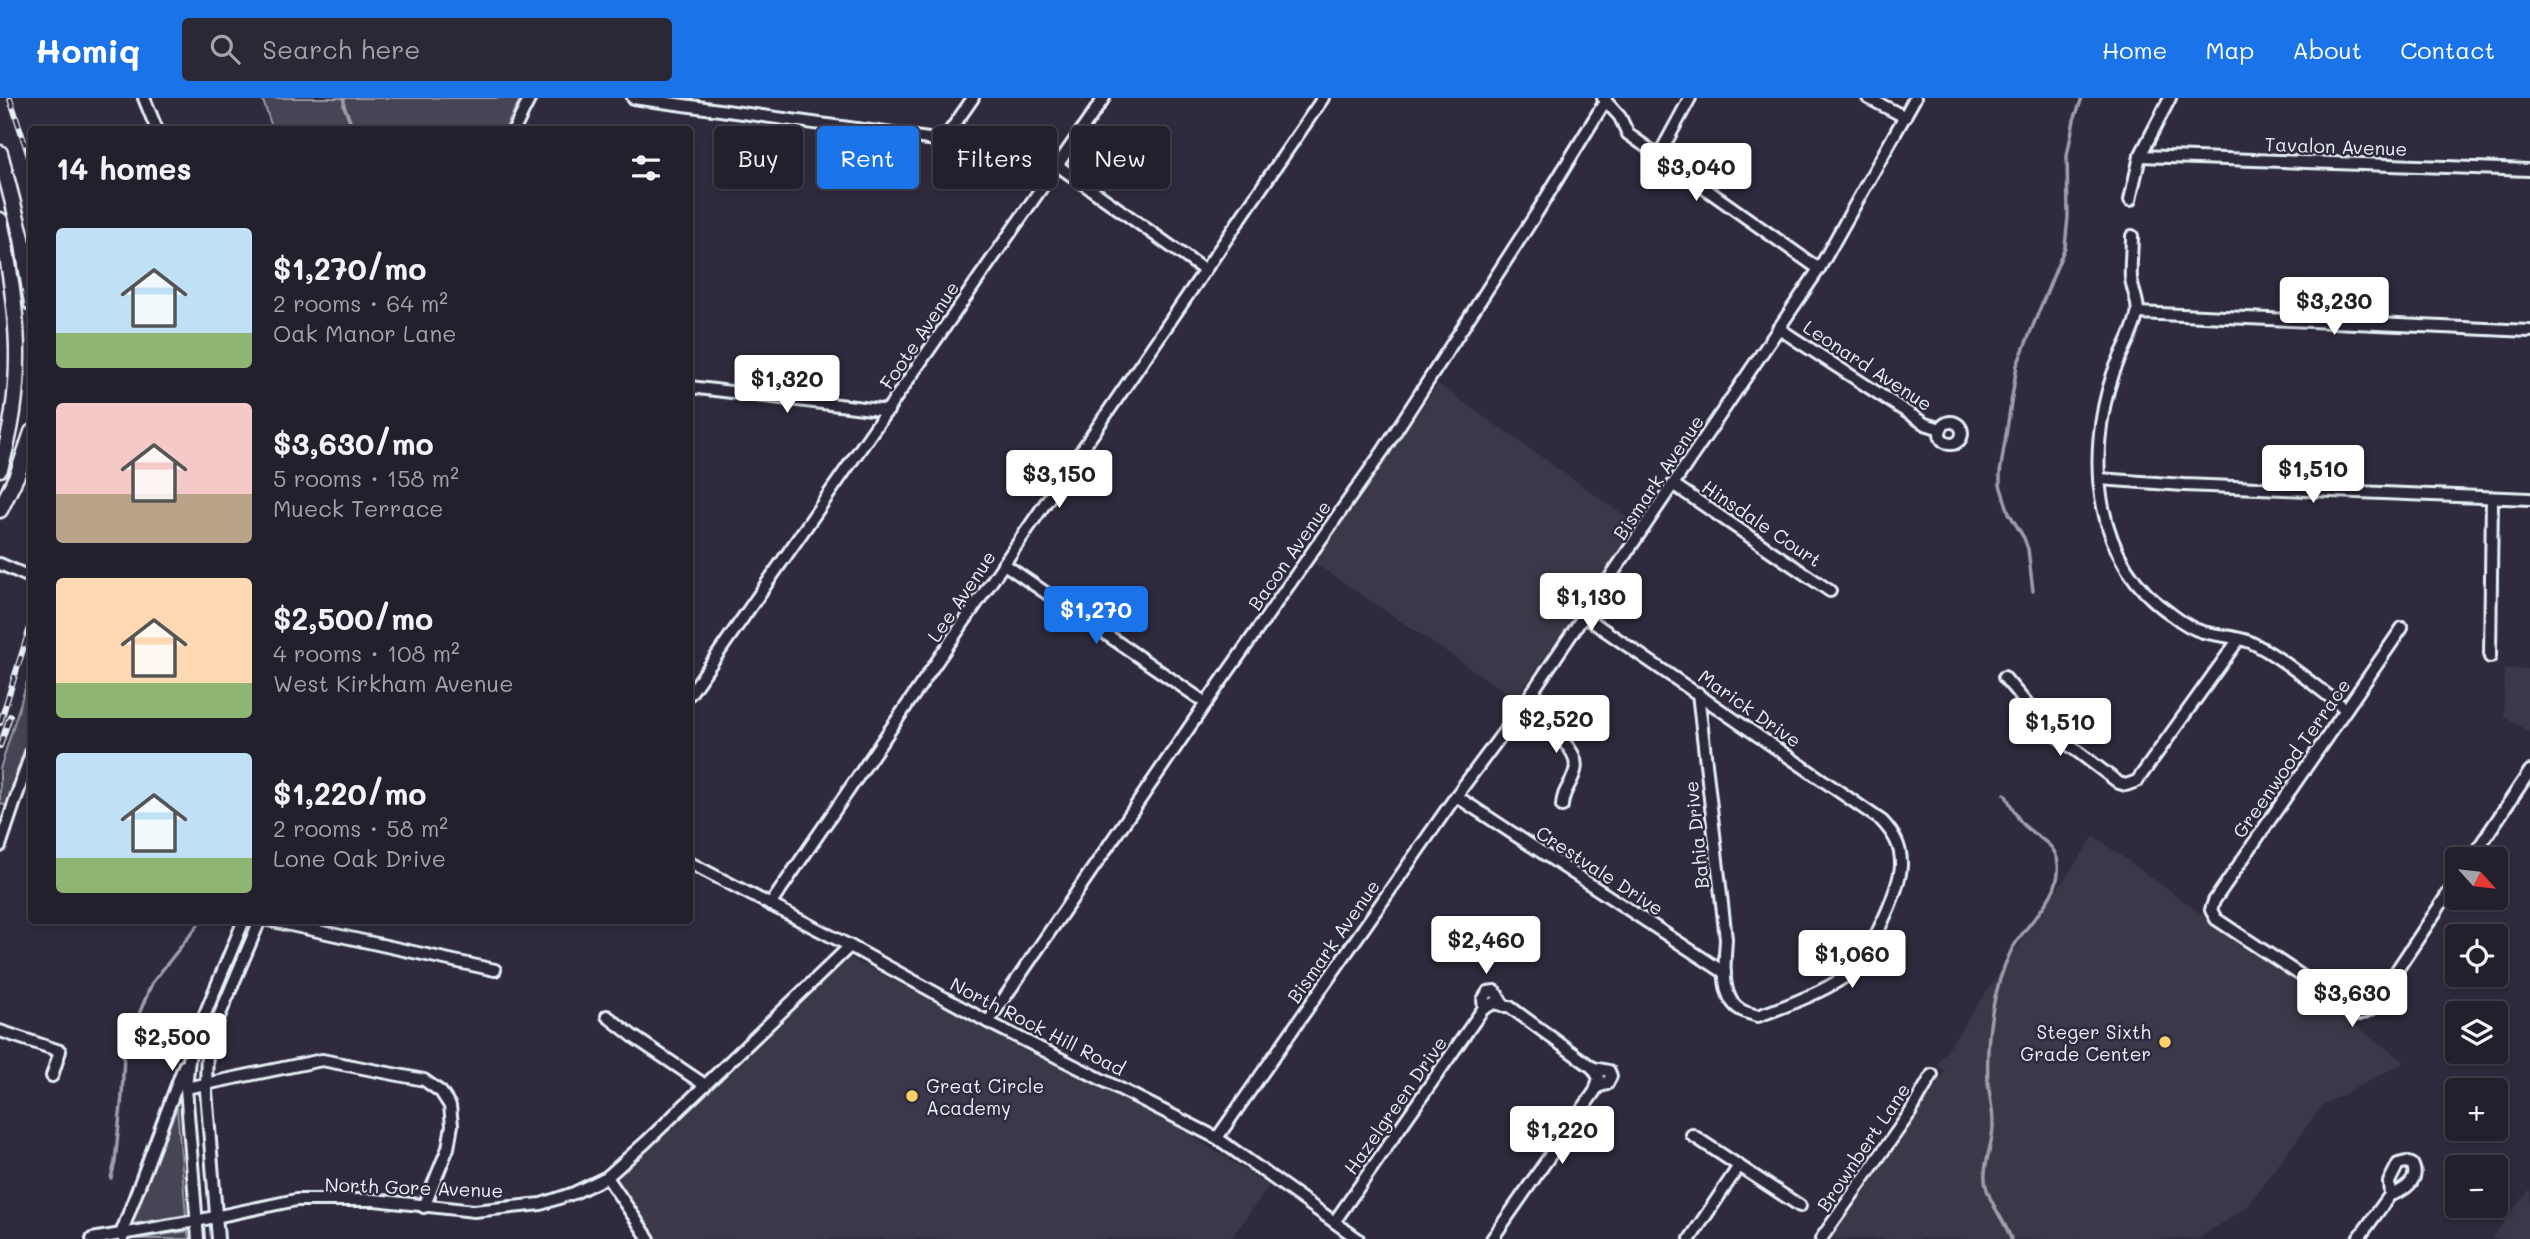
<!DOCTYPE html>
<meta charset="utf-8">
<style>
:root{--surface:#23202e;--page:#2b2836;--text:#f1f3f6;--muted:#a3a3aa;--line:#403e4a;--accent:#1a73e8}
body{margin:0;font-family:Mali,sans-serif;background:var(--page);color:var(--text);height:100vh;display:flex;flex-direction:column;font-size:26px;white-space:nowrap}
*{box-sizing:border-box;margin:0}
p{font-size:23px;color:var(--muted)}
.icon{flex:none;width:38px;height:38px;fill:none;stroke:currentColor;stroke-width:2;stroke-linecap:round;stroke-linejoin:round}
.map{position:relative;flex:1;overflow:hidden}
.panel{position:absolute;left:28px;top:28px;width:665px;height:798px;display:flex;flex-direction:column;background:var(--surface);border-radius:7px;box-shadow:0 4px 10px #0003,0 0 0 2px var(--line)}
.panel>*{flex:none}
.hud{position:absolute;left:714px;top:28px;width:665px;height:63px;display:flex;gap:14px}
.needle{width:46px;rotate:117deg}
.buttons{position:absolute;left:2445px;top:749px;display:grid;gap:14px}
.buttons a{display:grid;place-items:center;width:63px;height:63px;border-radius:7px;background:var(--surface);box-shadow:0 4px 10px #0003,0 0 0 2px var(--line);font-size:35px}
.price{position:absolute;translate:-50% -60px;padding:0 16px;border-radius:7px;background:#fff;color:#222;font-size:23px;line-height:46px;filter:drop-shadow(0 2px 4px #0008)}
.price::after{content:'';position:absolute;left:50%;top:42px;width:21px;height:16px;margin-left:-10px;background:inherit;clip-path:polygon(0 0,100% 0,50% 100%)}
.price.on{background:var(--accent);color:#fff}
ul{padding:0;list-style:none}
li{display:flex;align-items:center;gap:21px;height:175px;padding:0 28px}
li span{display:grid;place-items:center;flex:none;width:196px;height:140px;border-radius:7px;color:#555}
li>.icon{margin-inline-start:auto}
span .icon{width:84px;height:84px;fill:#fffc;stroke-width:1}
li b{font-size:30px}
h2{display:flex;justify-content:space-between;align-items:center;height:84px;padding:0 28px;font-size:30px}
.pill{padding:0 24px;border-radius:7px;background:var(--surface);box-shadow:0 4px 10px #0003,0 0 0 2px var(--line);font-size:24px;line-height:63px}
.pill.on{background:var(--accent);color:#fff}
header{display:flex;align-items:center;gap:42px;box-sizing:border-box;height:98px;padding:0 35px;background:var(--accent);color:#fff}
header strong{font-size:33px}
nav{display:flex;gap:38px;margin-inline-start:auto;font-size:24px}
.search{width:490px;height:63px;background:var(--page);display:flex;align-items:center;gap:18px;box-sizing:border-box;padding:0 24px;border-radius:7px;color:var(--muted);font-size:26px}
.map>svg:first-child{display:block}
</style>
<header>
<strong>Homiq</strong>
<div class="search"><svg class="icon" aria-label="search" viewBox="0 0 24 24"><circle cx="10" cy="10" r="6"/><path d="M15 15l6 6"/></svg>Search here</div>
<nav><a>Home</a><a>Map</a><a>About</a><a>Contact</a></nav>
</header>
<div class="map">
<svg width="2530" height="1141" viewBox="0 0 2530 1141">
<rect width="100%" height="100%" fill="#2f2a3d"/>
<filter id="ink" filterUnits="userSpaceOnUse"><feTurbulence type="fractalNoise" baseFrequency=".0143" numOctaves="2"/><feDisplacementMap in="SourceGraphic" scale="14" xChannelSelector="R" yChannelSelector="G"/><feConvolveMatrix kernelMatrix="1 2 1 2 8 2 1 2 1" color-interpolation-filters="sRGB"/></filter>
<g filter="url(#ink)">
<g fill="#3b3749">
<path d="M 1438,286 L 1638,427 L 1516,601 L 1314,465 Z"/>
<path d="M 2504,571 L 2530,571 L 2530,635 L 2504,618 Z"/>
<path d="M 2094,738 L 2405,964 L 2323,1007 L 2247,1109 L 2198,1141 L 1830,1141 L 1945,973 L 1937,966 Z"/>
<path d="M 851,860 L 1180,1030 L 1269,1088 L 1231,1141 L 655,1141 L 620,1089 L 619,1082 L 622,1076 L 845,862 Z"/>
<path d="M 2530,1091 L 2530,1141 L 2491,1141 Z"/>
</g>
<g fill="#464455" stroke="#979aa6" stroke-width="2">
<path d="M 262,0 L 521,0 L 505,31 L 273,32 Z"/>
<path d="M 31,571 L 31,632 L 6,708 L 0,705 L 0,671 Z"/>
<path d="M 177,1009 L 186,1117 L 132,1126 Z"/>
<path d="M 188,1133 L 189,1141 L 136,1141 Z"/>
</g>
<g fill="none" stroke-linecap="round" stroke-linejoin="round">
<g stroke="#9c9fab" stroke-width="3.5">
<path d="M 344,0 L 344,8 L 354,32"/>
<path d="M 2033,493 L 2028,451 L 2024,440 L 2009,415 L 2000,387 L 2000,375 L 2017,267 L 2065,149 L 2068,119 L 2067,58 L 2074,22 L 2082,0"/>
<path d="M 2005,696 C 2010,705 2014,715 2021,724 C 2033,739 2056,743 2058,766 C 2062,800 2025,825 2011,853 C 1992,892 1986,940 1988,983 C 1989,997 1993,1011 1993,1025 C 1994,1046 1981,1069 1986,1088 C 1990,1107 2005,1122 2011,1141"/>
<path d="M 111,1080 L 115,1064 L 122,998 L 124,956 L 127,945 L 152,885 L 202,822"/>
</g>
<defs>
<g id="minor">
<path d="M 144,0 L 157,32"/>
<path d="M 633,0 L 943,43 L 1057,67 L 1204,172"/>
<path d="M 1603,0 L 1620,19 L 1628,36 L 1819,171"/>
<path d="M 1868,0 L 1905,19"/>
<path d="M 514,32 L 530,0"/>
<path d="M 943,43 L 973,0"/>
<path d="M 2140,58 L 2530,72"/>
<path d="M 1658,59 L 1690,0"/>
<path d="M 2130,102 L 2140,58 L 2170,0"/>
<path d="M 2132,138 C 2132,152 2130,166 2131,180 C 2132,192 2140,206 2137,217 C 2133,237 2120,256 2113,276 C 2085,359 2094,464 2171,516 C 2180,523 2192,531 2203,534 C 2219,538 2235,538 2250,544 C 2281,558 2318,591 2346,611"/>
<path d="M 2138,215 L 2530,233"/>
<path d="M 1778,230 L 1925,326 L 1941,331"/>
<path d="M 690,289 L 888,313"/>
<circle cx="1951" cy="335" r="11"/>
<path d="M 2099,381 L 2184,387 L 2530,401"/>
<path d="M 1674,387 L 1830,493"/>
<path d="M 0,466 L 32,480"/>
<path d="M 1004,466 L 1206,605"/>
<path d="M 1584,518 L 1882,723 C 1894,736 1901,748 1901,765 C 1902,788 1868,861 1850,875 C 1828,892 1784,909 1758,918 C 1752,916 1746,915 1741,912 C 1719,900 1725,862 1726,841 L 1698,595"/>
<path d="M 2402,530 L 2214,803 L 2211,812 L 2216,821 L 2359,916 L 2371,911 L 2457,782"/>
<path d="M 2490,559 L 2492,400"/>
<path d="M 2004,579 L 2042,624 L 2061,641 L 2119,685 L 2126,687 L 2137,683 L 2239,541"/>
<path d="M 690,596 L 1104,0"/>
<path d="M 1520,612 C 1538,625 1582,647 1575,673 C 1571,688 1563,691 1562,708"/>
<path d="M 1456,698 L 1725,875"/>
<path d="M 0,748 L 32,652"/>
<path d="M 2471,761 L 2530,673"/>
<path d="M 690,765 L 850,848 L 988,924 L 1217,1040 L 1358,1141"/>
<path d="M 770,807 L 1323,0"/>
<path d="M 268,822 L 495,872"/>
<path d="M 1484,910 L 1483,902 L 1488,894 L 1495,893 L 1504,908"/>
<path d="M 607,918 L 634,939 L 705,987"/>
<path d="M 988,924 L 1206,605 L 1383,353 L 1536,116 L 1606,2"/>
<path d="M 0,933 L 60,953 L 52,978"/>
<path d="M 1593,970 L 1609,973 L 1611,978 L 1607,986 L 1597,989"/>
<path d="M 186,990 L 322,962 L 424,982 L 441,994 L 450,1008 L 452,1027 L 448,1050 L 424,1109"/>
<path d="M 1692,1037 L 1800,1108"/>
<path d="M 1217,1040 L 1456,698 L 1520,612 L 1819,171 L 1915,0"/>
<path d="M 607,1079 L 649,1141"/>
<path d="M 1335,1123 L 1483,911 L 1494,905 L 1510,909 L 1593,970 L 1599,980 L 1595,993 L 1492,1141"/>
<path d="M 123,1139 L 121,1136 L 184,968"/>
<path d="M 92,1141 L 196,1123 L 296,1102 L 375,1102 L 474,1113 L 541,1106 L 574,1095 L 607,1079 L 646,1044 L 850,848"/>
<path d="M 198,1141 L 186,990 L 190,952 L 244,822"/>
<path d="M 218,1141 L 206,993 L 207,947 L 260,822"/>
<path d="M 1690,1141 L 1739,1068"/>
<path d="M 1821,1141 L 1910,1015 L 1932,977"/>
<path d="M 2358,1141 L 2390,1097 L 2389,1084 L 2398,1066 L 2406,1064 L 2412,1066 C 2421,1082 2404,1093 2390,1097"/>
</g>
<g id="major">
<path d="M 0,55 L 22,140 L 32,206"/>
<path d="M 0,122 C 18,210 27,284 0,371"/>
<path d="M 0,412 L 18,375 L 32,334"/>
</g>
</defs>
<use href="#minor" stroke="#e8f1f8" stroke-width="16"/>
<use href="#major" stroke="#e8f1f8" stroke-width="19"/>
<use href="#minor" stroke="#2f2a3d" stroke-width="10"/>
<use href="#major" stroke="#2f2a3d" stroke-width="14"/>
<defs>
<g id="rail">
<path d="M 10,0 L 32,68"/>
<path d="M 0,625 L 32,523"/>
<path d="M 0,648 L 10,618"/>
</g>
</defs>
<use href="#rail" stroke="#e8f1f8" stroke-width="6"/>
<use href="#rail" stroke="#2f2a3d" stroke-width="3.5" stroke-dasharray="10" stroke-linecap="butt"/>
</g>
</g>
<g fill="#ffd166" stroke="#2f2a3d" stroke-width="2.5">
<circle cx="2165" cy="944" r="7"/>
<circle cx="912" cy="998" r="7"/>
</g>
<g text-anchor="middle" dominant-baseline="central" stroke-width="5" stroke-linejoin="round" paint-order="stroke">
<g font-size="19" fill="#e8f1f8" stroke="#2f2a3d">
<text transform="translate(2336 48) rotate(2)">Tavalon Avenue</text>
<text transform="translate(919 237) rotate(-56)">Foote Avenue</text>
<text transform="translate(1868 267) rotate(33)">Leonard Avenue</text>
<text transform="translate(1658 379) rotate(-56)">Bismark Avenue</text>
<text transform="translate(1762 425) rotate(34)">Hinsdale Court</text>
<text transform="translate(1289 457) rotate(-55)">Bacon Avenue</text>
<text transform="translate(961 498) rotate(-56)">Lee Avenue</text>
<text transform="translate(1750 610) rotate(35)">Marick Drive</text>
<text transform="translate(2291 660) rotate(-55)">Greenwood Terrace</text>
<text transform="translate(1696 737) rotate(-96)">Bahia Drive</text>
<text transform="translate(1600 772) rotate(33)">Crestvale Drive</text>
<text transform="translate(1333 843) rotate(-55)">Bismark Avenue</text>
<text transform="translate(1038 928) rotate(27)">North Rock Hill Road</text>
<text transform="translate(1395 1007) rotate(-55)">Hazelgreen Drive</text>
<text transform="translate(1863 1049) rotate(-56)">Brownbert Lane</text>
<text transform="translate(414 1089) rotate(2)">North Gore Avenue</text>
</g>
<g font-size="19" fill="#e8f1f8" stroke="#2f2a3d" text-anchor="end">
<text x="2151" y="933">Steger Sixth<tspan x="2151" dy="22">Grade Center</tspan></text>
<text x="926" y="987" text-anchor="start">Great Circle<tspan x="926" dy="22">Academy</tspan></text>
</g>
</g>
</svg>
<div class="buttons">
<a><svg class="needle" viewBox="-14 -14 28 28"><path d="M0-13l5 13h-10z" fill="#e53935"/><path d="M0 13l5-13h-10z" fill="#a3a3aa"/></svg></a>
<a><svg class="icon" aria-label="locate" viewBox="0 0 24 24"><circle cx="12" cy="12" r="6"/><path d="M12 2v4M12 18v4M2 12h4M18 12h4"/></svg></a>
<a><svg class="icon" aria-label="layers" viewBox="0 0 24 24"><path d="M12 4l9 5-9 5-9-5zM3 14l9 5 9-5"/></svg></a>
<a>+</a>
<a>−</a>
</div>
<b class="price" style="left:1696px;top:105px">$3,040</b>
<b class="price" style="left:2334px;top:239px">$3,230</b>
<b class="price" style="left:787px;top:317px">$1,320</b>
<b class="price" style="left:2313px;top:407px">$1,510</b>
<b class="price" style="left:1059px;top:412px">$3,150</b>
<b class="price" style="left:1591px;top:535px">$1,130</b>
<b class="price on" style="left:1096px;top:548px">$1,270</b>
<b class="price" style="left:1556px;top:657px">$2,520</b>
<b class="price" style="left:2060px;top:660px">$1,510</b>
<b class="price" style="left:1486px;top:878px">$2,460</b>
<b class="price" style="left:1852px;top:892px">$1,060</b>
<b class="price" style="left:2352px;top:931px">$3,630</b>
<b class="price" style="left:172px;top:975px">$2,500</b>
<b class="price" style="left:1562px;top:1068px">$1,220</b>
<div class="hud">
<a class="pill">Buy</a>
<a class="pill on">Rent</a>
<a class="pill">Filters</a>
<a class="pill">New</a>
</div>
<section class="panel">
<h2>14 homes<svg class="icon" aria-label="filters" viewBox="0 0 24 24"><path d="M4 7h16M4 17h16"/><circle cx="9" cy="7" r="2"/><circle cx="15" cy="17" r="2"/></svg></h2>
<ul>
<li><span style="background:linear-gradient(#bfe0f5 75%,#8fb573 0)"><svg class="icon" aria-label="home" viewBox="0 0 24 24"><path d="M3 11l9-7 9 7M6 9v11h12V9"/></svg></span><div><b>$1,270/mo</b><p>2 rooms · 64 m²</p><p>Oak Manor Lane</p></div></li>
<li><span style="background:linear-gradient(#f6c9c9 65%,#b9a48a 0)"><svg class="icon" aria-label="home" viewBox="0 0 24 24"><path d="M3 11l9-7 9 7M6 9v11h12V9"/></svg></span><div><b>$3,630/mo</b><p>5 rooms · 158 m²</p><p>Mueck Terrace</p></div></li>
<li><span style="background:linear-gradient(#ffd9b3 75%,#8fb573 0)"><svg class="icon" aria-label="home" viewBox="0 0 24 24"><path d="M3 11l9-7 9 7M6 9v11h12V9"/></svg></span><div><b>$2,500/mo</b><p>4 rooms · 108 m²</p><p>West Kirkham Avenue</p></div></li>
<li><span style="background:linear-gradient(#bfe0f5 75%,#8fb573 0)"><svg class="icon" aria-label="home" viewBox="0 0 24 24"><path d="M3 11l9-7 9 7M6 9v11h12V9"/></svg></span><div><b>$1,220/mo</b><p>2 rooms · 58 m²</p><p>Lone Oak Drive</p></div></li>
</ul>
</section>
</div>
